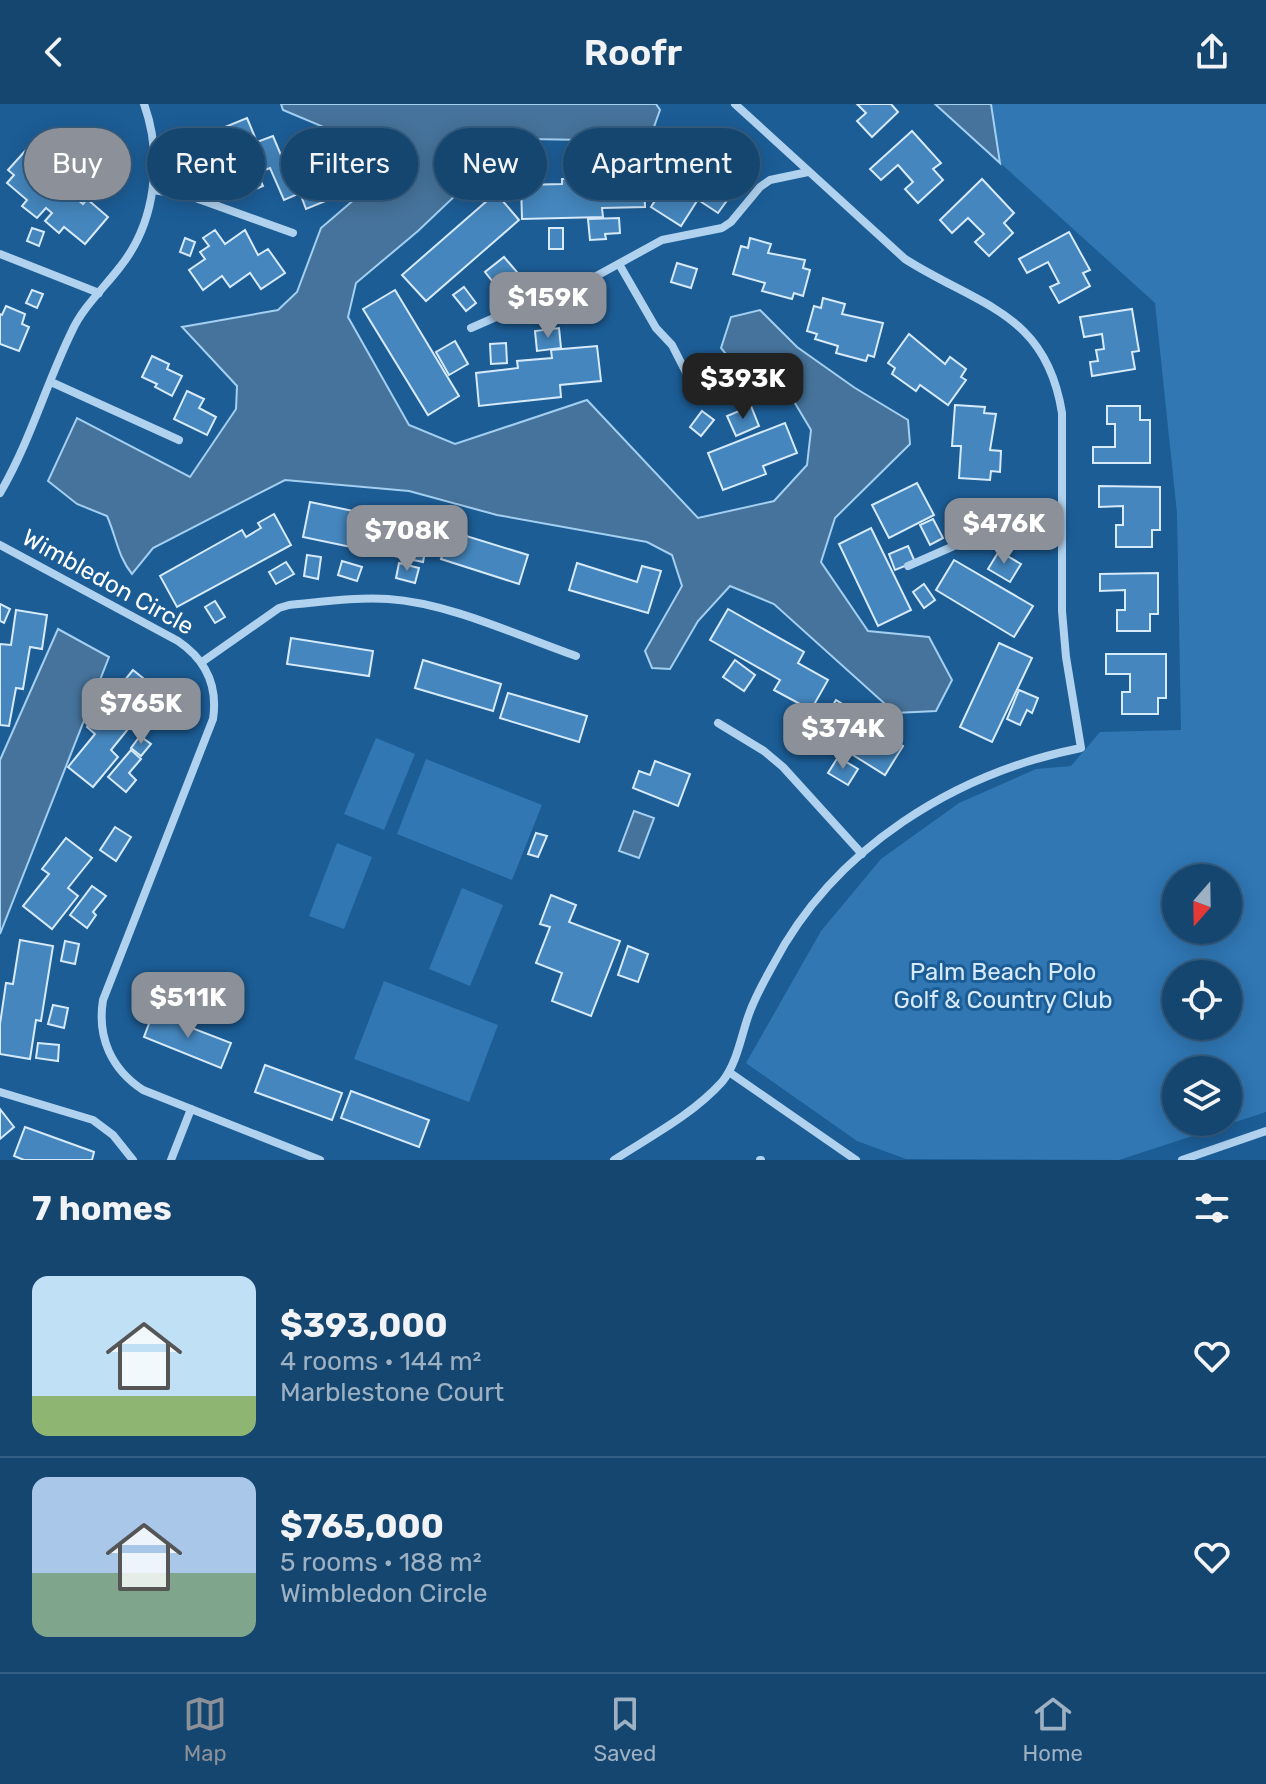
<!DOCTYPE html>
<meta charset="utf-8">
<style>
:root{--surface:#154670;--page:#1e4d75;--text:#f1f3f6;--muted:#9db1c3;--line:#345e83;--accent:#8c9099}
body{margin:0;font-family:Rubik,sans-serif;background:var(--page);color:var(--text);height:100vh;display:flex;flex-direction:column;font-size:30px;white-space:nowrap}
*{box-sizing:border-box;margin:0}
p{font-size:26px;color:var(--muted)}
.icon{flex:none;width:44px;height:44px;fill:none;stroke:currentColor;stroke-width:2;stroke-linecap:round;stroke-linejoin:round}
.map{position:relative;height:1056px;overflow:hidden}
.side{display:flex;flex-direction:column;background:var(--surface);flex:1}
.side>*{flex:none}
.top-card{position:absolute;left:24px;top:24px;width:800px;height:72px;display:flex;gap:16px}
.needle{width:52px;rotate:200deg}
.buttons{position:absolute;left:1162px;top:760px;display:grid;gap:16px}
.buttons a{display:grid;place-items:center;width:80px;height:80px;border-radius:50%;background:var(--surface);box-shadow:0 4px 20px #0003,0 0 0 2px var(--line);font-size:40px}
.price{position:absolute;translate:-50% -68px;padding:0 18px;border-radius:16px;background:var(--accent);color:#fff;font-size:26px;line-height:52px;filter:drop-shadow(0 2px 4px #0008)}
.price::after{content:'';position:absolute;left:50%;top:48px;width:24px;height:18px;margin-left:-12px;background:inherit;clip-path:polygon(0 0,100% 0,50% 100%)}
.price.active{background:#222;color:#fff}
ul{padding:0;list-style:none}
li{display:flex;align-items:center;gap:24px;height:200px;padding:0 32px}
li+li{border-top:2px solid var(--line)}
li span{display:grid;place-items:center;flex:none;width:224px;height:160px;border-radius:16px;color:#555}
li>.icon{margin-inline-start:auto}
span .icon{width:96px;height:96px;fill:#fffc;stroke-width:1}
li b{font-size:34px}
h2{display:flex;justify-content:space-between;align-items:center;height:96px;padding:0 32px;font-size:34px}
.tag{padding:0 28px;border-radius:36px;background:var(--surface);box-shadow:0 4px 20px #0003,0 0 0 2px var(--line);font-size:28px;line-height:72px}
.tag.active{background:var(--accent);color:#fff}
header{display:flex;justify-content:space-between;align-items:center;height:104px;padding:0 32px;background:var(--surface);font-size:36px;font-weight:600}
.menu{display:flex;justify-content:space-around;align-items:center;height:112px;border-top:2px solid var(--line);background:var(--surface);font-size:22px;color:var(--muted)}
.menu a{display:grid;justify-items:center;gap:4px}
.menu .active{color:var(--accent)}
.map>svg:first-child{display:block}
</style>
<header><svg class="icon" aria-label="back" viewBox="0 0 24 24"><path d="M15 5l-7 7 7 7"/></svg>Roofr<svg class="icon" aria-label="share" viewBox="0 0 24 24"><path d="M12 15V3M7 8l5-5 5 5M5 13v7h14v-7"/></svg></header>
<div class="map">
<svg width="1266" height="1056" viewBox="0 0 1266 1056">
<rect width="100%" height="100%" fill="#1c5d96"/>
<g fill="#3077b4" fill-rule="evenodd">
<path d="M 935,0 L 1266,0 L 1266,1008 L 1119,1056 L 906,1055 L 857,1037 L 746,959 L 821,827 L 881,755 L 959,699 L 1036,665 L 1071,662 L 1100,628 L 1181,626 L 1177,409 L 1155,199 ZM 1176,774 L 1228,774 L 1228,826 L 1176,826 ZM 1176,870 L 1228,870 L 1228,922 L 1176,922 ZM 1176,966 L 1228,966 L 1228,1018 L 1176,1018 Z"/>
<path d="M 376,634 L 415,650 L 384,726 L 344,710 Z"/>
<path d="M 426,655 L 542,701 L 512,776 L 397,730 Z"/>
<path d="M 337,739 L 372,753 L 344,825 L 309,812 Z"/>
<path d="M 462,784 L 503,801 L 470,882 L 429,865 Z"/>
<path d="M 384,877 L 498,921 L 469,998 L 354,955 Z"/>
</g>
<g fill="#46739b" stroke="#a3cff1" stroke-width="2">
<path d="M 281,0 L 656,0 L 660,6 L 649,37 L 527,35 L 501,48 L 418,127 L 356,179 L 348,213 L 409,321 L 455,340 L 587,296 L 698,414 L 774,397 L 807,361 L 811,326 L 774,264 L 739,266 L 721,244 L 731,213 L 760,206 L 797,243 L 855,284 L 908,316 L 910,340 L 835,414 L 821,458 L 868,527 L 929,533 L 952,576 L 936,607 L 895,609 L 774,500 L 730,482 L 698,517 L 670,565 L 652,564 L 645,547 L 682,482 L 672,451 L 647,438 L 497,411 L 409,387 L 285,376 L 153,444 L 132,470 C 118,453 116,432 107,412 L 77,400 L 48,377 L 77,314 L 190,373 L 236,305 L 237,282 L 182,223 L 278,206 L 297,188 L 321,124 L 356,94 L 356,48 L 338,29 L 283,6 Z"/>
<path d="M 935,0 L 991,0 L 1000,59 Z"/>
<path d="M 58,525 L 109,553 L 0,830 L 0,656 Z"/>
<path d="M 634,707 L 654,714 L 639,754 L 619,747 Z"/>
</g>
<g fill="#4486bd" stroke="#d6eafb" stroke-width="2">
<path d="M 857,0 L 891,0 L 898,8 L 872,33 L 857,17 L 866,9 Z"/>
<path d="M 247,14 L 257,38 L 273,32 L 283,56 L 297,50 L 308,75 L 317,71 L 328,96 L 306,105 L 300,89 L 284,96 L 270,64 L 257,69 L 263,82 L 251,87 L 240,63 L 229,68 L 219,45 L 232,40 L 225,23 Z"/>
<path d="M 700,26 L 730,45 L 681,122 L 651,103 Z"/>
<path d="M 912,27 L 941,59 L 933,65 L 943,76 L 918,99 L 905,85 L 913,78 L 898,61 L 881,76 L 870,65 Z"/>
<path d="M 26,46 L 46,64 L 42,69 L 61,85 L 63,83 L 83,100 L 87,95 L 108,113 L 85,140 L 64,123 L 59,129 L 45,117 L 52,109 L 46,104 L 37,114 L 22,102 L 27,96 L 7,79 L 14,71 L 8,66 Z"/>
<path d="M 644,67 L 645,103 L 602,104 L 603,113 L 522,115 L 521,81 L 562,80 L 562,75 L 602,74 L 602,69 Z"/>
<path d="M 982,75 L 1014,109 L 1004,119 L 1013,129 L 989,152 L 975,138 L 984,130 L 968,114 L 952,129 L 940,116 Z"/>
<path d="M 715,76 L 733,88 L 718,109 L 700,97 Z"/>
<path d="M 496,89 L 519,116 L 426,197 L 402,171 Z"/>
<path d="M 619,114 L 620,129 L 605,130 L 606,135 L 590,136 L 588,115 Z"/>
<path d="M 32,124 L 44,128 L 39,142 L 27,137 Z"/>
<rect x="549" y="124" width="14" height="21"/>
<path d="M 215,126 L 225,140 L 245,126 L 258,151 L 268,145 L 285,169 L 261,185 L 250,169 L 230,183 L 222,172 L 203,186 L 189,166 L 205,155 L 200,148 L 209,142 L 203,134 Z"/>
<path d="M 1069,128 L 1090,166 L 1083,169 L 1090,182 L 1059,199 L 1050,183 L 1059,179 L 1048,158 L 1027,169 L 1019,155 Z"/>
<path d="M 185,134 L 195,138 L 190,152 L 180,148 Z"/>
<path d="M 750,134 L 771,140 L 768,149 L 805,156 L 803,164 L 810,166 L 803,192 L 794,189 L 792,195 L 762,187 L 765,179 L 733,170 L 741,142 L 748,144 Z"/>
<path d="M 504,153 L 517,168 L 497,183 L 485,168 Z"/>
<path d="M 677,159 L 697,165 L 691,184 L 671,178 Z"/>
<path d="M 464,183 L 476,199 L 466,207 L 453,191 Z"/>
<path d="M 32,186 L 43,190 L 37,204 L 26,199 Z"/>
<path d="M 395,186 L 459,292 L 428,311 L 363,205 Z"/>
<path d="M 823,194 L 845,200 L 842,210 L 883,219 L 874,253 L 868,251 L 866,257 L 836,249 L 838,242 L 815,235 L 817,230 L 807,227 L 814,202 L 821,204 Z"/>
<path d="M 6,202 L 25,210 L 22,220 L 29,223 L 19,247 L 0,240 L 0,210 L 2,211 Z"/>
<path d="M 1132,205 L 1139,247 L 1132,248 L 1135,265 L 1092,272 L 1090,258 L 1098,257 L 1096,246 L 1104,245 L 1102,230 L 1084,233 L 1080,213 Z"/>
<path d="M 559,224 L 561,244 L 537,247 L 535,227 Z"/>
<path d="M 909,230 L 945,260 L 950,253 L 966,265 L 961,273 L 966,276 L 948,301 L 920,281 L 916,287 L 892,270 L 895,264 L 888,259 Z"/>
<path d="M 455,237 L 468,260 L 449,271 L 436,248 Z"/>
<path d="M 506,239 L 507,259 L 491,260 L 490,240 Z"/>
<path d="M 597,242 L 601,277 L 560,281 L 561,293 L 479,302 L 476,269 L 518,264 L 517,257 L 552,254 L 551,246 Z"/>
<path d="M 152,252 L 169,260 L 167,265 L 182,272 L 172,292 L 155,283 L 157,280 L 142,273 Z"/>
<path d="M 187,287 L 204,295 L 199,304 L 216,313 L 207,331 L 174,315 Z"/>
<path d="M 955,301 L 985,303 L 984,309 L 996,310 L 990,346 L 1001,347 L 1000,368 L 991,367 L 990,376 L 959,374 L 961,342 L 952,342 Z"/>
<path d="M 751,302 L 759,322 L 736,332 L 727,312 Z"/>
<path d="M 1107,302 L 1140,302 L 1140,316 L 1150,316 L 1150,359 L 1093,359 L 1093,343 L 1115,343 L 1115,320 L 1107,320 Z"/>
<path d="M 702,307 L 714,316 L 701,332 L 690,323 Z"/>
<path d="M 785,319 L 797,349 L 763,362 L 766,370 L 723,386 L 708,349 Z"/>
<path d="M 917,379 L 934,411 L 889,434 L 872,401 Z"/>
<path d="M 1099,382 L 1160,383 L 1160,426 L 1152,426 L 1152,443 L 1116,443 L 1116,421 L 1123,421 L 1123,402 L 1099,403 Z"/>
<path d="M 310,398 L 430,423 L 423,458 L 303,433 Z"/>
<path d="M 274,410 L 291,441 L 177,503 L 160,472 L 242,426 L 246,433 L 261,424 L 258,419 Z"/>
<path d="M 933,415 L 943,434 L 930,441 L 920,421 Z"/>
<path d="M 871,424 L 911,506 L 878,522 L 839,440 Z"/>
<path d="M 450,427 L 528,451 L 519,480 L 441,455 Z"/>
<path d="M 908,442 L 915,458 L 895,466 L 889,450 Z"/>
<path d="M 999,447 L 1021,460 L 1010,478 L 988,465 Z"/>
<path d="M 307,451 L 321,453 L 318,475 L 304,472 Z"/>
<path d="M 954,456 L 1033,502 L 1014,533 L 936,486 Z"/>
<path d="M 342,457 L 362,463 L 357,477 L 338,471 Z"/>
<path d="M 286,458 L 294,470 L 276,480 L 269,468 Z"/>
<path d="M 399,459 L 419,464 L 415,479 L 396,474 Z"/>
<path d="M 577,459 L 637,478 L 642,462 L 661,467 L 648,509 L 569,486 Z"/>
<path d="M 1158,469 L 1158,510 L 1150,510 L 1150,527 L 1117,527 L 1117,506 L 1125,506 L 1125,486 L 1100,487 L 1100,470 Z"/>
<path d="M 924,480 L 935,496 L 924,504 L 913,488 Z"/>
<path d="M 215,497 L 225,513 L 215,519 L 205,503 Z"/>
<path d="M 0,500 L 10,505 L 4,519 L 0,517 Z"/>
<path d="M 728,505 L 804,548 L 798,559 L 828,576 L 811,606 L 774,586 L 780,576 L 710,536 Z"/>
<path d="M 16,506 L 47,511 L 42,545 L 30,543 L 23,585 L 16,584 L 9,622 L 0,621 L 0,540 L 11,541 Z"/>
<path d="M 291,534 L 373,547 L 369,572 L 287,560 Z"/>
<path d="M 999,539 L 1032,554 L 992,638 L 960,623 Z"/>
<path d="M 1106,550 L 1166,550 L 1166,594 L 1158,594 L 1158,610 L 1122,610 L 1122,588 L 1130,588 L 1130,570 L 1106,570 Z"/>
<path d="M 423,556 L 501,580 L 493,607 L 415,584 Z"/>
<path d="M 735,556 L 755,571 L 744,587 L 723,573 Z"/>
<path d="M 133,566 L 159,587 L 111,646 L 118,653 L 93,683 L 68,663 L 95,630 L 87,623 Z"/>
<path d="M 1019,586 L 1038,594 L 1032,609 L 1027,606 L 1020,621 L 1007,615 Z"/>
<path d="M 508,589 L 587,612 L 579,638 L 500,614 Z"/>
<path d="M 836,596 L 874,619 L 872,623 L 903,642 L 885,671 L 816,628 Z"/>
<path d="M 140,632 L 151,640 L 141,652 L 131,644 Z"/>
<path d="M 131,646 L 141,655 L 129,669 L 136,676 L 126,688 L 108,673 Z"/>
<path d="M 838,653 L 858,665 L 848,681 L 828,669 Z"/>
<path d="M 655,657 L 690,670 L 678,702 L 633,684 L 639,667 L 650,671 Z"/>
<path d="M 115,723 L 131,733 L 116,757 L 100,746 Z"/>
<path d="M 536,729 L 547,732 L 538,753 L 528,750 Z"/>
<path d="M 66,734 L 92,754 L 68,784 L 78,792 L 52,825 L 23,802 L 49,770 L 42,765 Z"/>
<path d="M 92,782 L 106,792 L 93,808 L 96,811 L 87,824 L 70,811 Z"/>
<path d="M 551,791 L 576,801 L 569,818 L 620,837 L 591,912 L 552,897 L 562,869 L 536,859 L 550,823 L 540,820 Z"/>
<path d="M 20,836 L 53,842 L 41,917 L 36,916 L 30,955 L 0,950 L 0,920 L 6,879 L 13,880 Z"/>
<path d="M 65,837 L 79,840 L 75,860 L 61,857 Z"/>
<path d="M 628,842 L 648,850 L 638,878 L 618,871 Z"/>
<path d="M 53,901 L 68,904 L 64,924 L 48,920 Z"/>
<path d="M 153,909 L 231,939 L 221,964 L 144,933 Z"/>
<path d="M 38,939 L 59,941 L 58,957 L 36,954 Z"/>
<path d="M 265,961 L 342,989 L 332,1016 L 255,988 Z"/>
<path d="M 351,987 L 429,1016 L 419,1043 L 341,1014 Z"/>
<path d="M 0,1005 L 14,1023 L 0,1035 Z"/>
<path d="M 25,1023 L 94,1048 L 92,1056 L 24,1056 L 14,1052 Z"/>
</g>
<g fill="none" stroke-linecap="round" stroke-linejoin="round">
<g stroke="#b0d2ef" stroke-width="8">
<path d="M 153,86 L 190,92 L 293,129"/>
<path d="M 0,150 L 99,189"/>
<path d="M 619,160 L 656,224 L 672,241 L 699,294"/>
<path d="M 471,224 L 530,198 L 580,181 L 662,136 L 722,124 L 731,118 L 760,83 L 770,76 L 808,68"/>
<path d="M 51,278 L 179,336"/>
<path d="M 0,389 C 30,338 46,280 72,227 C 83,203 104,184 120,163 C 156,118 163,53 144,0"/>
<path d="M 0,441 L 178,537 C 206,556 218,582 213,615 L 103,896 C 97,933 111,965 143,986 L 320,1056"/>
<path d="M 908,462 L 986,428 L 1007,406 L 1028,403 L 1062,411"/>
<path d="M 202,558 L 279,504 L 289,501 C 322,498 355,493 388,495 C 450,499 518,532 576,552"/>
<path d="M 718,619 L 764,647 L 783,663 L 862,750"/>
<path d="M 729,968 L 856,1056"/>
<path d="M 0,988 L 93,1016 L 113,1031 L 133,1056"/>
<path d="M 171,1056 L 191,1005"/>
<path d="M 614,1056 C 651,1032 692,1011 722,978 C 737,960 741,932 749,910 C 755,893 764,877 773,861 C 834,744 955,669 1081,644 L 1066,553 L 1062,507 L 1062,309 C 1046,208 979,202 905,155 L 735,0"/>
<path d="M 760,1056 L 761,1056"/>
<path d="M 1182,1056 L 1266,1027"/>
</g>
</g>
<g text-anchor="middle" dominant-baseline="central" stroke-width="6" stroke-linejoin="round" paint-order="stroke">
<g font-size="24" fill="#fff" stroke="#1c5d96">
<text transform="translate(108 478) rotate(29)">Wimbledon Circle</text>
</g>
<g font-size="24" fill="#d6eafb" stroke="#1c5d96">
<text x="1003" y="868">Palm Beach Polo<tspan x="1003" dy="28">Golf &amp; Country Club</tspan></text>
</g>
</g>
</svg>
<div class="buttons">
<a><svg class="needle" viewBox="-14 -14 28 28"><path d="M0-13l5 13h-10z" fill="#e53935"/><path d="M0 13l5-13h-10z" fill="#9db1c3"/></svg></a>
<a><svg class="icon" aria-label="locate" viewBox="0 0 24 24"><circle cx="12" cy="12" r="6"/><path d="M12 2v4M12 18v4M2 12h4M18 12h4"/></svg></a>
<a><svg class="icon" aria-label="layers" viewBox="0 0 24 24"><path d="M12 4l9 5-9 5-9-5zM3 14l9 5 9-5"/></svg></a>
</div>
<b class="price" style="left:548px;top:236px">$159K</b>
<b class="price active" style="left:743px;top:317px">$393K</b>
<b class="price" style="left:1004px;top:462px">$476K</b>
<b class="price" style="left:407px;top:469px">$708K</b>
<b class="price" style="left:141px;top:642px">$765K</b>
<b class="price" style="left:843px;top:667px">$374K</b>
<b class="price" style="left:188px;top:936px">$511K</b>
<div class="top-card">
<a class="tag active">Buy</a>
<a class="tag">Rent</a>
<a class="tag">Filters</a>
<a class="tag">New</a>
<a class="tag">Apartment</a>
</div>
</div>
<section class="side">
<h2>7 homes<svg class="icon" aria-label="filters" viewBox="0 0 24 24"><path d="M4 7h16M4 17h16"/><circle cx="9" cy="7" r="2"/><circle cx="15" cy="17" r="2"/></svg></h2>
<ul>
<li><span style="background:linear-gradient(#bfe0f5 75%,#8fb573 0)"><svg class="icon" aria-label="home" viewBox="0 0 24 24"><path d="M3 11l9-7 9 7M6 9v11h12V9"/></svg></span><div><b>$393,000</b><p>4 rooms · 144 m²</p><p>Marblestone Court</p></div><svg class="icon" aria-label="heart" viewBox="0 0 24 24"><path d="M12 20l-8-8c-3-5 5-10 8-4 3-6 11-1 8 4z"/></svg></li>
<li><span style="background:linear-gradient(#a9c7e8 60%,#7fa58c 0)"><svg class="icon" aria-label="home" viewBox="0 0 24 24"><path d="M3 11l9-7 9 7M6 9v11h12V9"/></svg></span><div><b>$765,000</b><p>5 rooms · 188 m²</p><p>Wimbledon Circle</p></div><svg class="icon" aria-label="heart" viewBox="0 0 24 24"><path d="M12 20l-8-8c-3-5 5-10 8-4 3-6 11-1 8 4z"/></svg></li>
</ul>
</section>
<nav class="menu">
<a class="active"><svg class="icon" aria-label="map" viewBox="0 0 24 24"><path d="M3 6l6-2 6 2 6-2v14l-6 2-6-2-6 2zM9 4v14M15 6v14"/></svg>Map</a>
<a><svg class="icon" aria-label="saved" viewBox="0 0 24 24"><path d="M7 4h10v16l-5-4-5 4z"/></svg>Saved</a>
<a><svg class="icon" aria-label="home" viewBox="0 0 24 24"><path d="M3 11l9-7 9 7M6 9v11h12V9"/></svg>Home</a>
</nav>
